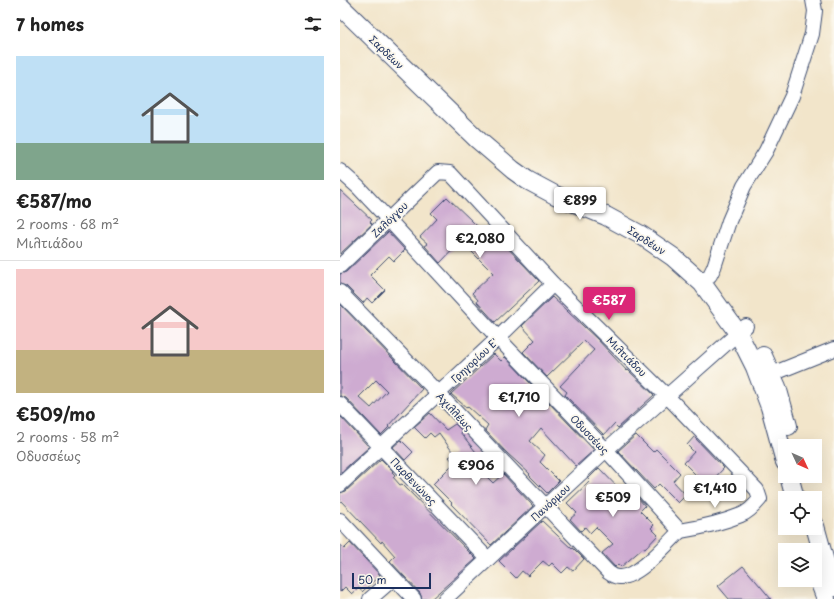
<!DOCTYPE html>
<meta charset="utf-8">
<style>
:root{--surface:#fff;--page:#f2f2f2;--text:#222;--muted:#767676;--line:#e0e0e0;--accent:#db2777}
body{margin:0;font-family:"Playpen Sans",sans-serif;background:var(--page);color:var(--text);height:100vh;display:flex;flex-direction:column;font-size:15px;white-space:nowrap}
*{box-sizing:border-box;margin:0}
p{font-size:13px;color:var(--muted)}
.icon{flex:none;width:22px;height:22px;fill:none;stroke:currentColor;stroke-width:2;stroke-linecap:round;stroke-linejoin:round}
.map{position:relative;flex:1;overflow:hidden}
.details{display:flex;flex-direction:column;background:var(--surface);width:340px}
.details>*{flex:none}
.needle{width:26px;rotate:134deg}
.controls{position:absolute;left:438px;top:439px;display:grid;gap:8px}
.controls a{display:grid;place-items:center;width:44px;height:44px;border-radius:0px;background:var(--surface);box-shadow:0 4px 16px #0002;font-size:20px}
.scale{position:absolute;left:12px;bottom:10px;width:79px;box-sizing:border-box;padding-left:4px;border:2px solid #1b2f5e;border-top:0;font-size:11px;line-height:14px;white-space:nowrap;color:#1b2f5e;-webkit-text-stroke:3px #fbf7ec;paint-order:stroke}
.price{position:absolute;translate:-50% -34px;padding:0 9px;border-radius:4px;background:#fff;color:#222;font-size:13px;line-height:26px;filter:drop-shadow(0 1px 2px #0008)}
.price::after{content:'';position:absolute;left:50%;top:24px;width:12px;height:9px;margin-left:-6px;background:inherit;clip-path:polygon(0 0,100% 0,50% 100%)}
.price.on{background:var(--accent);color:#fff}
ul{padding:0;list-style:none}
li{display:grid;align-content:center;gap:8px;height:212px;padding:0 16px}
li+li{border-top:1px solid var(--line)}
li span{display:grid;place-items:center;height:124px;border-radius:0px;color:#555}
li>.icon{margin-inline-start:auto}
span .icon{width:72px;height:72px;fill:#fffc;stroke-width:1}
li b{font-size:17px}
h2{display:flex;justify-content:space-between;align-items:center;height:48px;padding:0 16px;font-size:17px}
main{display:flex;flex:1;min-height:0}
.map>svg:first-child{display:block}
</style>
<main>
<section class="details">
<h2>7 homes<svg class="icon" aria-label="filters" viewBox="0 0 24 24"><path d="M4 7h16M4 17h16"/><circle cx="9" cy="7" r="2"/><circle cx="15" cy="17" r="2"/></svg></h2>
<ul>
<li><span style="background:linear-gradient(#bfe0f5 70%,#7fa58c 0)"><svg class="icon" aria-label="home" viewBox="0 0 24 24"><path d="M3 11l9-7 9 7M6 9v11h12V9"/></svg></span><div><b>€587/mo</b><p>2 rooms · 68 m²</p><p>Μιλτιάδου</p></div></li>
<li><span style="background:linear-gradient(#f6c9c9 65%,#c2b280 0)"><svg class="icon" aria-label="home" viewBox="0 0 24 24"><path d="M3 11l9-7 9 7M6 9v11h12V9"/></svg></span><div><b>€509/mo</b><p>2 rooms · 58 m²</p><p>Οδυσσέως</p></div></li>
</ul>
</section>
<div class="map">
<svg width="494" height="599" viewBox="0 0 494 599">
<rect width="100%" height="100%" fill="#fbf7ec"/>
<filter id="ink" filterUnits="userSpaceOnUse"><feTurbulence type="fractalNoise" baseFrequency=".025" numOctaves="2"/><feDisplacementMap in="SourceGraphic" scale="8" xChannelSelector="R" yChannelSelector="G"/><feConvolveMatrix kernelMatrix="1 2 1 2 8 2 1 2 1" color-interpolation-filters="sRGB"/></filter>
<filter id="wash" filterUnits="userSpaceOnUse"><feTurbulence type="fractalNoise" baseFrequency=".012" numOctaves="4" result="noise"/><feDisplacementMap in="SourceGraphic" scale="16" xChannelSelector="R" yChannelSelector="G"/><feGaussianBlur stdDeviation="0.9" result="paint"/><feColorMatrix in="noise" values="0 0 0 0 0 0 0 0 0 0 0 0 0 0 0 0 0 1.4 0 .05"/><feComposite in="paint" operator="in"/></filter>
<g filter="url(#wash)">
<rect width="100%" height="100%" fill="#f2e5ca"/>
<g id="blocks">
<g fill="#ceabd1" fill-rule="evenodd">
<path d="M 0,190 L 32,220 L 30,222 L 32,224 L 0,254 Z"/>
<path d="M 107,197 L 159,247 L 163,243 L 199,281 L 155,322 L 137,302 L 138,300 L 132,293 L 153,273 L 121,241 L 100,263 L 85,246 L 88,244 L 80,237 L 97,219 L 91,213 Z"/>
<path d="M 48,232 L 65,250 L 54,261 L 49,256 L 30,275 L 45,290 L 32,303 L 27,298 L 23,303 L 6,286 L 0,284 L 0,274 L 6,272 Z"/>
<path d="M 212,297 L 257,339 L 287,371 L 288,370 L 314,395 L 278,428 L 274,424 L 264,435 L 225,395 L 227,392 L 220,386 L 254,350 L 244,341 L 207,377 L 183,352 L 195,340 L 182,326 Z"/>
<path d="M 0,304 L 82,389 L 48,426 L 49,427 L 41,435 L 6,398 L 0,396 ZM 36,380 L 47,391 L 31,408 L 19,397 Z"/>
<path d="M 154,354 L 161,361 L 165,357 L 254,450 L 236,466 L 201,428 L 190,441 L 205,455 L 200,462 L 219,481 L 207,493 L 189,475 L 190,474 L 167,453 L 145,430 L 148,425 L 128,407 L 127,408 L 111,394 Z"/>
<path d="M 90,413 L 106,430 L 115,424 L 122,431 L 120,432 L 147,466 L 141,471 L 153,483 L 163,474 L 193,506 L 151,545 L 111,504 L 112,503 L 93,484 L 114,463 L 109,457 L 114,454 L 99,433 L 94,437 L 90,433 L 85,438 L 74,427 Z"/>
<path d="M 1,417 L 29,447 L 0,473 L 0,418 Z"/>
<path d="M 296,435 L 313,452 L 316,449 L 340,473 L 333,481 L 346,495 L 338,503 L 319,484 L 314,489 L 278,451 Z"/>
<path d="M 354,437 L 384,468 L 367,486 L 344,463 L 354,452 L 347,445 Z"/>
<path d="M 61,440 L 73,452 L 65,460 L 53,447 Z"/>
<path d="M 41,459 L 53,471 L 52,472 L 55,475 L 53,477 L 60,485 L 62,484 L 136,559 L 91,599 L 82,599 L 80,593 L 50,561 L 55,556 L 42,541 L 41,543 L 0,500 L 0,493 L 6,491 Z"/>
<path d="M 259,468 L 285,495 L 291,490 L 305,506 L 300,511 L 314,525 L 311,528 L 318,535 L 305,549 L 303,548 L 281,567 L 278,564 L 275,567 L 262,553 L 273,544 L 256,527 L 250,533 L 245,527 L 241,531 L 230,519 L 237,513 L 227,503 L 250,481 L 248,479 Z"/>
<path d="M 202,521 L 232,549 L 233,548 L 244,559 L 233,571 L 228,567 L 222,573 L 212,563 L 209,566 L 203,561 L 188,576 L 182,571 L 176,578 L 159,561 Z"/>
<path d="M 10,543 L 40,575 L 22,592 L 19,588 L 12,594 L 5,587 L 0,592 L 0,544 L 4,549 Z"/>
<path d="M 403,566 L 421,587 L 431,599 L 389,599 L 378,586 Z"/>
</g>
</g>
</g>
<g filter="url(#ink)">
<use href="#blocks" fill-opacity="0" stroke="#3b4a6e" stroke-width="1"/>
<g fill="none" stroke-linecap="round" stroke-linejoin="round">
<defs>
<g id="minor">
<path d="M 0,171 L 18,187 L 49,220 L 158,338 L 266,450 L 340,531"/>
<path d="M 0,266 L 98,172 L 110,173 L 213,284 L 327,396 L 417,490 L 420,499 C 415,505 409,512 401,515 C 384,522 358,528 340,531"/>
<path d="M 362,283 L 370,275 L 374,267 L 389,221 L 404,186 L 426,151 L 452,96 L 472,34 L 475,11 L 473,0"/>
<path d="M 0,292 L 98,393 L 268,572 C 272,575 274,577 279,577 C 297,579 327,544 340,531"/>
<path d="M 432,374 L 494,349"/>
<path d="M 0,404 L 148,559"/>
<path d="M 0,485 L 158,338 L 213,284"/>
<path d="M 0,520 L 74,599"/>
<path d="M 30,599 L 54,578"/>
<path d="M 105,599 L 266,450 L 406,326"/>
</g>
<g id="major">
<path d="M 0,6 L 138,140 L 173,170 L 187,180 L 215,195 L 266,216 L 301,235 L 333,257 L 362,283 L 398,333 L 415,367 L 430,407 L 445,462"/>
<path d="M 423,356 L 437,387 L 448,426"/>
<path d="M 449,476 L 455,498"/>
<path d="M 475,526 L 487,569 L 494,587"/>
<path d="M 475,570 L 486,599"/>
</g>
</defs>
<use href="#minor" stroke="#3b4a6e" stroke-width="16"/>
<use href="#major" stroke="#3b4a6e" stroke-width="20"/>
<use href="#minor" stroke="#fff" stroke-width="14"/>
<use href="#major" stroke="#fff" stroke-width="18"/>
</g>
</g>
<g text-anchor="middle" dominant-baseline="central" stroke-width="3.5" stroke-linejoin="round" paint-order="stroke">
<g font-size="10" fill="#1b2f5e" stroke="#fbf7ec">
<text transform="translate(47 52) rotate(44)">Σαρδέων</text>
<text transform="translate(49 219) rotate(-44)">Ζαλόγγου</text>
<text transform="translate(307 240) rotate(33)">Σαρδέων</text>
<text transform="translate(287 356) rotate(45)">Μιλτιάδου</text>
<text transform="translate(134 360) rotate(-43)">Γρηγορίου Ε'</text>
<text transform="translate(115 411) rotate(47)">Αχιλλέως</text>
<text transform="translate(250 434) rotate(46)">Οδυσσέως</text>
<text transform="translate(74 481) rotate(46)">Παρθενώνος</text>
<text transform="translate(210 502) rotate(-43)">Πανόρμου</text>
</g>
</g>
</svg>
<div class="controls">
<a><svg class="needle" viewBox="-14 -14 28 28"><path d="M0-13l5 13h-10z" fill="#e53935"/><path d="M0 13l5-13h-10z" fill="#767676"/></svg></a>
<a><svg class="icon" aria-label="locate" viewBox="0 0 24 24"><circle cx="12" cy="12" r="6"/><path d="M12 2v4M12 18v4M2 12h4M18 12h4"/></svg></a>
<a><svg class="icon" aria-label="layers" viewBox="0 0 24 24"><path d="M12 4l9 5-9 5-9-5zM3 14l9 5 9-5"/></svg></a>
</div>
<div class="scale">50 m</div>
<b class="price" style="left:240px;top:221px">€899</b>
<b class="price" style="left:140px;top:259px">€2,080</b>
<b class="price on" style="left:269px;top:321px">€587</b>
<b class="price" style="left:179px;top:418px">€1,710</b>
<b class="price" style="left:136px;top:486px">€906</b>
<b class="price" style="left:375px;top:509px">€1,410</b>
<b class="price" style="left:273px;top:518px">€509</b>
</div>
</main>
